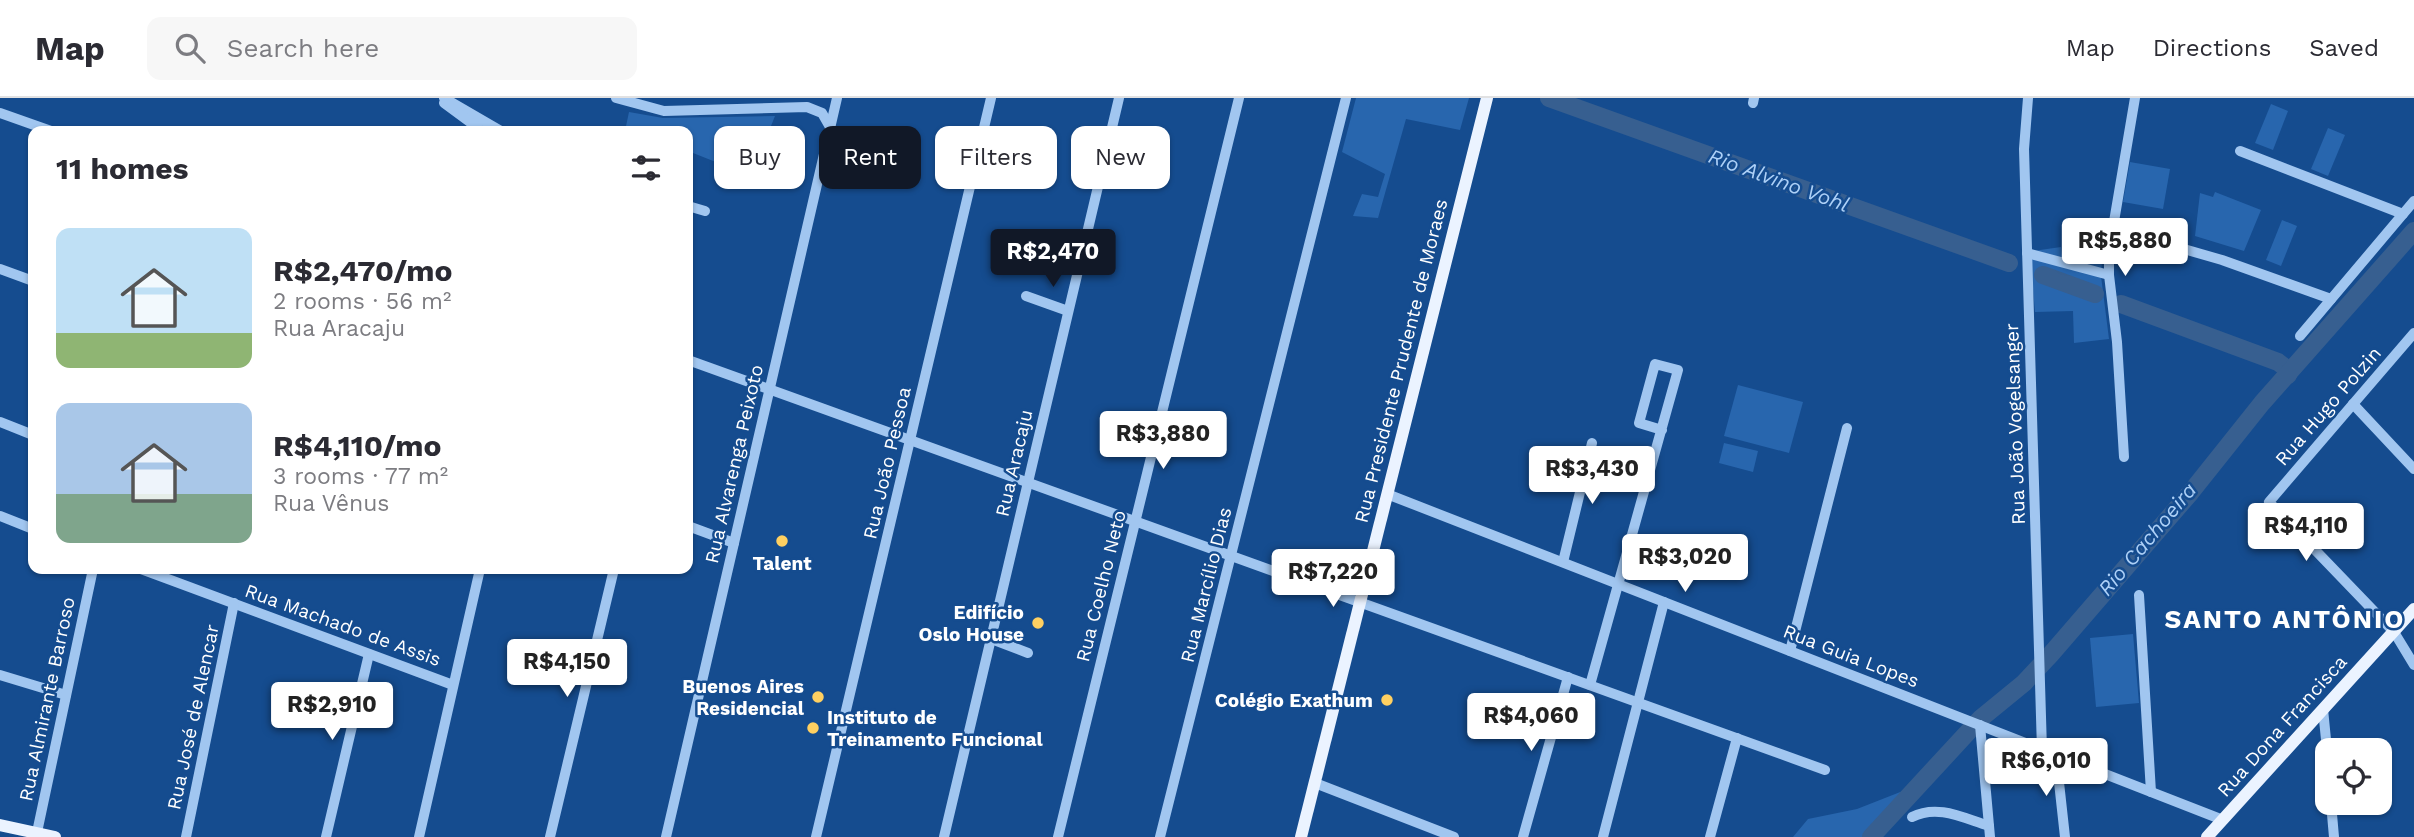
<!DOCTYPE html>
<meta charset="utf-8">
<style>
:root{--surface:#fff;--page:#f7f7f7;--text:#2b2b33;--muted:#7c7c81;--line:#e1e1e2;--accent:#111827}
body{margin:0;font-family:"Work Sans",sans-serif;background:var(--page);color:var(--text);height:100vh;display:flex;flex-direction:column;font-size:26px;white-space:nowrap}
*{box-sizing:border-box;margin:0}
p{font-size:23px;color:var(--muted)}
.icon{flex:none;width:38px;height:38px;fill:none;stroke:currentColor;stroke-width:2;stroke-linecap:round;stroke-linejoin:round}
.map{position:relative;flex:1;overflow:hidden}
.details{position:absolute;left:28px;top:28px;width:665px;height:448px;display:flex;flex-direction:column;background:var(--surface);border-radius:14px;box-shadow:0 2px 5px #0004}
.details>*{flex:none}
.banner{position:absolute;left:714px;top:28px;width:665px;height:63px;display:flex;gap:14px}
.buttons{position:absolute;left:2315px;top:640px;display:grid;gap:14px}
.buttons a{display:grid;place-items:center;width:77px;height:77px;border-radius:14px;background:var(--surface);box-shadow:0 2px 5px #0004;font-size:35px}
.price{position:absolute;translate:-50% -60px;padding:0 16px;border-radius:7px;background:#fff;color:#222;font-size:23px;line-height:46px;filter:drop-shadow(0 2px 4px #0008)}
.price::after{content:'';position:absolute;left:50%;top:42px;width:21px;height:16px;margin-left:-10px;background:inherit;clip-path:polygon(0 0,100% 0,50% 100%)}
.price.active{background:var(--accent);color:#fff}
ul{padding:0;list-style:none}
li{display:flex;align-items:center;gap:21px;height:175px;padding:0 28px}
li span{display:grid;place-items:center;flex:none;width:196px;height:140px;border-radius:14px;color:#555}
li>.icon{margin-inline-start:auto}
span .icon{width:84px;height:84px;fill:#fffc;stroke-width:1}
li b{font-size:30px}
h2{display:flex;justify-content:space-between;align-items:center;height:84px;padding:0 28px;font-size:30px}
.tag{padding:0 24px;border-radius:14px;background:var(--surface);box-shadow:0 2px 5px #0004;font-size:24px;line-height:63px}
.tag.active{background:var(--accent);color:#fff}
header{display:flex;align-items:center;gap:42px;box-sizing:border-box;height:98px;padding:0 35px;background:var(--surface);border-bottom:2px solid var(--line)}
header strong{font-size:33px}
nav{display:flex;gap:38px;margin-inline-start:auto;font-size:24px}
.search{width:490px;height:63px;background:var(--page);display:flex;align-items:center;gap:18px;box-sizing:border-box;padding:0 24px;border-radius:14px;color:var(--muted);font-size:26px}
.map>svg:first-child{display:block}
</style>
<header>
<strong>Map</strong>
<div class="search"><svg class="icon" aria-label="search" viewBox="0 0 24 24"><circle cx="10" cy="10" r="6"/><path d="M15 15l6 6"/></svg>Search here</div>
<nav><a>Map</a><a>Directions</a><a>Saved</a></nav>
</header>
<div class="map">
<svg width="2414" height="739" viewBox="0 0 2414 739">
<rect width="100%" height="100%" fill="#154c8f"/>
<g fill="#2866ae">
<path d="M 1356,0 L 1469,0 L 1460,32 L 1406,21 L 1378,120 L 1353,118 L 1362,96 L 1378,99 L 1385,76 L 1342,54 Z"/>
<path d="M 2271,6 L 2288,13 L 2273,52 L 2255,45 Z"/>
<path d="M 629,14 L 663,20 L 775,18 L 751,78 L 688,53 L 688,33 L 625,33 Z"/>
<path d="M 2328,30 L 2345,37 L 2328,78 L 2311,71 Z"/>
<path d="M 2130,64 L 2170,71 L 2163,111 L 2123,104 Z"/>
<path d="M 2215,94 L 2261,112 L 2244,153 L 2195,138 L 2200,95 L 2213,99 Z"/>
<path d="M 2282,122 L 2297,128 L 2281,168 L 2266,162 Z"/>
<path d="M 2118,127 L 2162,129 L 2160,145 L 2116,148 Z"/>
<path d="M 2061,149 L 2062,158 L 2102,162 L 2101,178 L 2109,241 L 2074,245 L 2073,213 L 2035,214 L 2031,167 L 2033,153 Z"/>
<path d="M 1738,287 L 1803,304 L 1789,355 L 1724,338 Z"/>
<path d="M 1724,345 L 1758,353 L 1753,374 L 1719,365 Z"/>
<path d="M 2133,536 L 2139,605 L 2096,609 L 2090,540 Z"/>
<path d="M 1913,689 L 1884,716 L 1881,723 L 1875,726 L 1865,739 L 1793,739 L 1808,721 L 1857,711 Z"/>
</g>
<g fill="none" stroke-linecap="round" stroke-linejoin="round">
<g stroke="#375f90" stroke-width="18">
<path d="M 1549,0 L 2009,165"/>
<path d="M 2043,177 L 2095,196"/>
<path d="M 2121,206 L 2278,264 L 2287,271 L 2288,277"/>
<path d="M 1871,739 L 1980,621 L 2024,585 L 2051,556 L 2191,394 L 2262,305 L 2414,133"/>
</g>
<g stroke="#a1c6f0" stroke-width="10">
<path d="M 444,0 L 501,33"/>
<path d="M 616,0 L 664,13 L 807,9 L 822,15 L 830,29"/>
<path d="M 2028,0 L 2024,51 L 2042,652"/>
<path d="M 444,5 L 482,33"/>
<path d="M 1753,5 L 1754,0"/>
<path d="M 0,15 L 51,33"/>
<path d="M 2240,53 L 2403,116"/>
<path d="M 688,108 L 705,113"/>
<path d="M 2170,147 L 2222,162 L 2331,201"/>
<path d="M 2027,155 L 2109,177"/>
<path d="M 0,171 L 33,183"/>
<path d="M 1026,198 L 1068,213"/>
<path d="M 2414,235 L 2269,404 L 2394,534 L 2414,567"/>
<path d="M 2300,238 L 2414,103"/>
<path d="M 688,262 L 1825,672"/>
<path d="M 2353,306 L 2414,371"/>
<path d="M 0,324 L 33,337"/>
<path d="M 2124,359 L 2117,244 L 2109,177 L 2109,153 L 2135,0"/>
<path d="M 1387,396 L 2223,722"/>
<path d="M 0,418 L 33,431"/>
<path d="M 688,428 L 734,445"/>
<path d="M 1563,464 L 1592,345"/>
<path d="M 141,471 L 453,587"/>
<path d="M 2139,497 L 2151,694"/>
<path d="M 973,534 L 1028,555"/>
<path d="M 1790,553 L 1847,330"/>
<path d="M 0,577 L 66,597"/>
<path d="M 1590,587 L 1678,272 L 1655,266 L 1639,325 L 1662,332"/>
<path d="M 2323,611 L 2328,662"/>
<path d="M 1980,627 L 1990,739"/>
<path d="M 2056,657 L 2065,739"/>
<path d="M 1315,685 L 1454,739"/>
<path d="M 2331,705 L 2334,739"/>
<path d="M 1912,719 C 1938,706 1963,720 1989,728"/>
<path d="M 36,739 L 93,471"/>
<path d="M 186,739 L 234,505"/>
<path d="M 326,739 L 369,556"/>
<path d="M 419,739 L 480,471"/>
<path d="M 550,739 L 614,471"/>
<path d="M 666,739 L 837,0"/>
<path d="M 816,739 L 991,0"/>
<path d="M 944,739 L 1119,0"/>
<path d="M 1058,739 L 1239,0"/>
<path d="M 1160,739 L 1346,0"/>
<path d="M 1523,739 L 1568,579"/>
<path d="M 1603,739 L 1664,504"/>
<path d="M 1710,739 L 1737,640"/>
</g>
<g stroke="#ebf3ff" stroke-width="12">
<path d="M 0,727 L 55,739"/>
<path d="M 1301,739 L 1487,0"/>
<path d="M 2207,739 L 2414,511"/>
</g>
</g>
<g fill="#ffd061" stroke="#154c8f" stroke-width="2.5">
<circle cx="782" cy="443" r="7"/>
<circle cx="1038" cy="525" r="7"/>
<circle cx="818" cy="599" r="7"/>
<circle cx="1387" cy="602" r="7"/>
<circle cx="813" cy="630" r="7"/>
</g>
<g text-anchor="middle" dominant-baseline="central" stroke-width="5" stroke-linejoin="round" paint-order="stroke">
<g font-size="19" fill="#fff" stroke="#154c8f">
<text transform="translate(1401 263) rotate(-76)">Rua Presidente Prudente de Moraes</text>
<text transform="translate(2328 308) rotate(-49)">Rua Hugo Polzin</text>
<text transform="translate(2015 326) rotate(-92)">Rua João Vogelsanger</text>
<text transform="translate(887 365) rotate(-77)">Rua João Pessoa</text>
<text transform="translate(1014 365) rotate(-77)">Rua Aracaju</text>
<text transform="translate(734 366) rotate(-77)">Rua Alvarenga Peixoto</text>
<text transform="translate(1206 487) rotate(-76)">Rua Marcílio Dias</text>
<text transform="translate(1101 488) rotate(-76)">Rua Coelho Neto</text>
<text transform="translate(343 527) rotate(20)">Rua Machado de Assis</text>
<text transform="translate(1851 558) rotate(21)">Rua Guia Lopes</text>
<text transform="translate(47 601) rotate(-78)">Rua Almirante Barroso</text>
<text transform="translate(193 619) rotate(-78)">Rua José de Alencar</text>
<text transform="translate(2282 628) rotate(-48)">Rua Dona Francisca</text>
</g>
<g font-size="19" font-weight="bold" fill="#fff" stroke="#154c8f" text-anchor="end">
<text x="782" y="465" text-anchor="middle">Talent</text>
<text x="1024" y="514">Edifício<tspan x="1024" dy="22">Oslo House</tspan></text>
<text x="804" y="588">Buenos Aires<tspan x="804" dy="22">Residencial</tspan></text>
<text x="1373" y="602">Colégio Exathum</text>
<text x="827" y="619" text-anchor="start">Instituto de<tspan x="827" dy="22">Treinamento Funcional</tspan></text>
</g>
<g font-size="21" font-style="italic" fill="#add0f7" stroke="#154c8f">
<text transform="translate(1779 82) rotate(20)">Rio Alvino Vohl</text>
<text transform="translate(2147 441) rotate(-50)">Rio Cachoeira</text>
</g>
<g font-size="26" font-weight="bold" letter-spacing="2" fill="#fff" stroke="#154c8f">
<text x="2285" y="521">SANTO ANTÔNIO</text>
</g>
</g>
</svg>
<div class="buttons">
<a><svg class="icon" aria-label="locate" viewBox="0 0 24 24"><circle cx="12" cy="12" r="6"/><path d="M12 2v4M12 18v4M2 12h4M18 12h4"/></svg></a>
</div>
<b class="price" style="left:2125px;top:180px">R$5,880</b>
<b class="price active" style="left:1053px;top:191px">R$2,470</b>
<b class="price" style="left:1163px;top:373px">R$3,880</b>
<b class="price" style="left:1592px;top:408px">R$3,430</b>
<b class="price" style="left:2306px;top:465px">R$4,110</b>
<b class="price" style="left:1685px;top:496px">R$3,020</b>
<b class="price" style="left:1333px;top:511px">R$7,220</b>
<b class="price" style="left:567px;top:601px">R$4,150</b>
<b class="price" style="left:332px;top:644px">R$2,910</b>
<b class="price" style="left:1531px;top:655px">R$4,060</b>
<b class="price" style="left:2046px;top:700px">R$6,010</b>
<div class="banner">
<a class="tag">Buy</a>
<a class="tag active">Rent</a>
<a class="tag">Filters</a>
<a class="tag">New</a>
</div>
<section class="details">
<h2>11 homes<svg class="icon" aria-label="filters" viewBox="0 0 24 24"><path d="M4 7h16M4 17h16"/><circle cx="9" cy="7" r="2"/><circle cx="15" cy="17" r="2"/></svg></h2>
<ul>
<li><span style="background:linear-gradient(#bfe0f5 75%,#8fb573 0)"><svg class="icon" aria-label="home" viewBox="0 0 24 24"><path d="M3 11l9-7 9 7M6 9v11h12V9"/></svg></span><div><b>R$2,470/mo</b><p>2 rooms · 56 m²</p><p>Rua Aracaju</p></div></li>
<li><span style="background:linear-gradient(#a9c7e8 65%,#7fa58c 0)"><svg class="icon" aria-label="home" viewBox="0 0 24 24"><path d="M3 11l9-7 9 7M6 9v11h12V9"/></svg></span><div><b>R$4,110/mo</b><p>3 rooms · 77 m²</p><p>Rua Vênus</p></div></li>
</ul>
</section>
</div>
